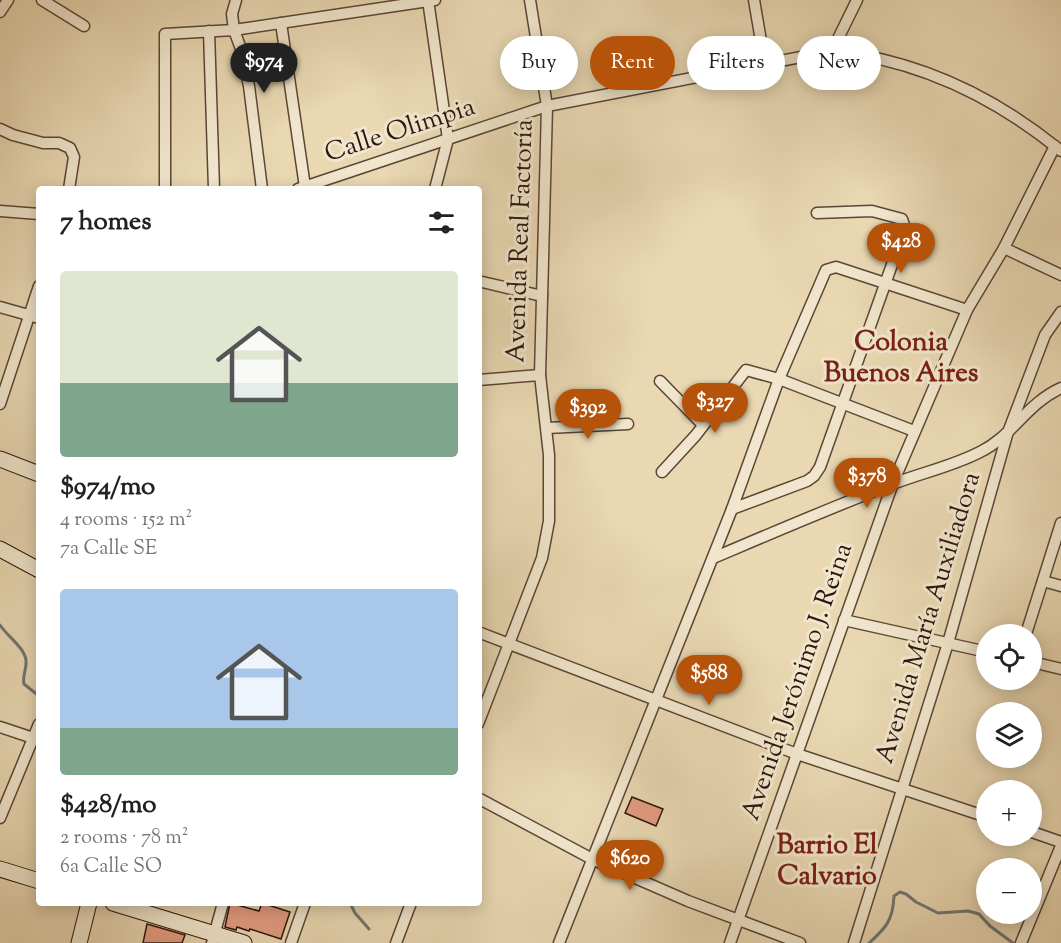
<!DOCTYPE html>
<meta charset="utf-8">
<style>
:root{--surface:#fff;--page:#f2f2f2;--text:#222;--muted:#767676;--accent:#b45309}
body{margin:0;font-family:"Sorts Mill Goudy",serif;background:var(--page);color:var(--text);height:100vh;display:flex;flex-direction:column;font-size:22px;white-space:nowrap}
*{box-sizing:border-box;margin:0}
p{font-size:20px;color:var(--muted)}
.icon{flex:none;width:33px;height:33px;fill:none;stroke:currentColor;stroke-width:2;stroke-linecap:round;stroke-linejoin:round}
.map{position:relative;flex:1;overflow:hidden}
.side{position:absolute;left:36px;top:186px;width:446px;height:720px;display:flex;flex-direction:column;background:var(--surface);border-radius:6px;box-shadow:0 3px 15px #0003}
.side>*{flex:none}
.top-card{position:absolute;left:500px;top:36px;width:471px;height:54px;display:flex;gap:12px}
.tools{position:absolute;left:976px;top:624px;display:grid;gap:12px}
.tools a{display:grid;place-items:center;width:66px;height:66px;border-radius:50%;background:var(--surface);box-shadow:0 3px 15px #0003;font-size:30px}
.price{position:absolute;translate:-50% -51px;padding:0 14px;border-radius:21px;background:var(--accent);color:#fff;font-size:20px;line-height:39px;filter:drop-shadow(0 2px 3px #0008)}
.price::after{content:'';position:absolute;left:50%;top:36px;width:18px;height:14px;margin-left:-9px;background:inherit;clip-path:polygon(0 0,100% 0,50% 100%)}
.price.current{background:#222;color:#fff}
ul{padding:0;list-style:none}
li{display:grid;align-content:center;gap:12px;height:318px;padding:0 24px}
li span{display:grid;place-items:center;height:186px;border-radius:6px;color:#555}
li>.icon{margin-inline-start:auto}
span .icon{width:108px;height:108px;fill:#fffc;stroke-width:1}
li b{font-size:26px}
h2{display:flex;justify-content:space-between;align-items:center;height:72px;padding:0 24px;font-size:26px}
.chip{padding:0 21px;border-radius:27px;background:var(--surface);box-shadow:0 3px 15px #0003;font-size:21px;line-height:54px}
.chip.current{background:var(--accent);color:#fff}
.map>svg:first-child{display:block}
</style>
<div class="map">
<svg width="1061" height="943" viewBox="0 0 1061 943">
<rect width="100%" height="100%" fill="#e9d8b2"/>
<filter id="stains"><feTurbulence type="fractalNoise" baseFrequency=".00333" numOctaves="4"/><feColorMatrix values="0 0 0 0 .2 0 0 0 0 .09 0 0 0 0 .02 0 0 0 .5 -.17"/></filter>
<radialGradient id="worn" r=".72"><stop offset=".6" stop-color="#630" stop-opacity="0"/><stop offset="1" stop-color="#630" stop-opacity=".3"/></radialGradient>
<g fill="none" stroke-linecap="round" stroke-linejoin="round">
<g stroke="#6f7773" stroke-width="3">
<path d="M 0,625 C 7,636 24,647 26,660 C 27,669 22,676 24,684 L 39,696"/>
<path d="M 350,903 L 355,913 L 369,929"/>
<path d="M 869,943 C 886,928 893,920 894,896 L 900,892 L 906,894 L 916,902 L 938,913 L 968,911 L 979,914 L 990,926 L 1013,943"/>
</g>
</g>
<g fill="#e39d81" stroke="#2c160d" stroke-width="1.5">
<path d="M 632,797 L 663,809 L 656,826 L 625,813 Z"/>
<path d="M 230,903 L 259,911 L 262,903 L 290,912 L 281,939 L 250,929 L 249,931 L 237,927 L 236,930 L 225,927 Z"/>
<path d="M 147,924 L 185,935 L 182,943 L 143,943 Z"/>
</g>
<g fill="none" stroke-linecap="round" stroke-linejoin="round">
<defs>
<g id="street">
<path d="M 42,0 L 84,26"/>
<path d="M 236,0 L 232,14 L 234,30 L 241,49 L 249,86 L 262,189"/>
<path d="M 428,0 L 448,139 L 435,189"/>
<path d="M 754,0 L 765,64"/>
<path d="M 0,12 L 8,0"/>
<path d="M 281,23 L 305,187"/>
<path d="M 209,31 L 214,189"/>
<path d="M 832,51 L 857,0"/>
<path d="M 0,129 L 13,135 L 43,143 L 59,143 L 70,148 L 74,157 L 69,189"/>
<path d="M 165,189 L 165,34 L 234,30 L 435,0"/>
<path d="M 298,189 L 547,106 L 832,51 C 918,60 995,97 1061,151"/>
<path d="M 0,211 L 39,214"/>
<path d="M 1004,248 L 1061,275"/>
<path d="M 478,281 L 542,296"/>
<path d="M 0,307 L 39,318"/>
<path d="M 478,380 L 540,375"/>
<path d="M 660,381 L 703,425"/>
<path d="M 0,404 L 39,286"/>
<path d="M 547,428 L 628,424"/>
<path d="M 662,472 L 696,435 L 746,370 L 779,379 L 914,431"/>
<path d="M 732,509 L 807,481 L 814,476 L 820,467 L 905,228 L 902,219 L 872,211 L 817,213"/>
<path d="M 713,558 C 772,533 830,508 890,485 C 920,473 951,467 980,452 C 1013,436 1026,404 1061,388"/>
<path d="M 1043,581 L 1061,586"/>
<path d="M 844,620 L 987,652"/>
<path d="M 478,632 L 797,754 L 987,817"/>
<path d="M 1026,634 L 1061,523"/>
<path d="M 1032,662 L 1061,669"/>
<path d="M 478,724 L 542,558 L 549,521 L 549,455 L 540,375 L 547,106 L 530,0"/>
<path d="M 0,727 L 39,740"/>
<path d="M 478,798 L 594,860 L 688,901 L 800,943"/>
<path d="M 0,818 L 39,724"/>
<path d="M 1032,832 L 1061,842"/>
<path d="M 212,943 L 223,903"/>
<path d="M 291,943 L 305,903"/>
<path d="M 396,943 L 411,903"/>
<path d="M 559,943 L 732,509 L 779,379 L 826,270 L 836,267 L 967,310"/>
<path d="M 730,943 L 893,483 L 967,310 L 1004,248 L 1055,146"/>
<path d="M 854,943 L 948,643 L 1007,435 L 1045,335 L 1061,312"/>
<path d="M 1021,943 L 1061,846"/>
</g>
<g id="secondary">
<path d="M 0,459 L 39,474"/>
<path d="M 0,549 L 39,570"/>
<path d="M 0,869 L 39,881"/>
<path d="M 113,903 L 244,943"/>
<path d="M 79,943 L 89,903"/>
</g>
</defs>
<use href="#street" stroke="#5b4636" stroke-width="13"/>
<use href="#secondary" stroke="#2c160d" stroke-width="17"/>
<use href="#street" stroke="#f1e6cd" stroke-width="10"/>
<use href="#secondary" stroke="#f1e6cd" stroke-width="15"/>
</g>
<g text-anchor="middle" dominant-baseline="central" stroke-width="6" stroke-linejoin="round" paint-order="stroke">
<g font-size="26" fill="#2c160d" stroke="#f1e6cd">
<text transform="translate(400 131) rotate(-18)">Calle Olimpia</text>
<text transform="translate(521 241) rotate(-88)">Avenida Real Factoría</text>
<text transform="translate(929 618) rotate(-73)">Avenida María Auxiliadora</text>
<text transform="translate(798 682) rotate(-71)">Avenida Jerónimo J. Reina</text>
</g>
<g font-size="27" font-weight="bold" fill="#7a1f14" stroke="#f1e6cd">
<text x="901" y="343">Colonia<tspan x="901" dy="31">Buenos Aires</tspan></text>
<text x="827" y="846">Barrio El<tspan x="827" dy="31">Calvario</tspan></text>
</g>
</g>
<rect width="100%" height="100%" filter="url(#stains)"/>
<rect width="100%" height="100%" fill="url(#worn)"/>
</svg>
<div class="tools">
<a><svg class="icon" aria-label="locate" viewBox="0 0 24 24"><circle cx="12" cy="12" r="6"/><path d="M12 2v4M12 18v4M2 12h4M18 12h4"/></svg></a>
<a><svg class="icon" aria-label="layers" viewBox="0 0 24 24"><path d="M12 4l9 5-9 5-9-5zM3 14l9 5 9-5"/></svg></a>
<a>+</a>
<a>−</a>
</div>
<b class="price current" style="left:264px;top:94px">$974</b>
<b class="price" style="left:901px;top:274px">$428</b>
<b class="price" style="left:715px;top:434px">$327</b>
<b class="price" style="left:588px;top:440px">$392</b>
<b class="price" style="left:867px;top:509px">$378</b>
<b class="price" style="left:709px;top:706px">$588</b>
<b class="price" style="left:630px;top:891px">$620</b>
<div class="top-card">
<a class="chip">Buy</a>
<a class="chip current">Rent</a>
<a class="chip">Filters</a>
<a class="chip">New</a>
</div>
<section class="side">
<h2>7 homes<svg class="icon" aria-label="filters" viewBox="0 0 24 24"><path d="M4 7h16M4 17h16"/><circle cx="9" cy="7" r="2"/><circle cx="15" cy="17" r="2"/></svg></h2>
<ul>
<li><span style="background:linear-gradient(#dfe7d0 60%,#7fa58c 0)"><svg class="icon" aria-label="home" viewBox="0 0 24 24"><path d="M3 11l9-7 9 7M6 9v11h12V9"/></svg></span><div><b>$974/mo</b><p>4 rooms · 152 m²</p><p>7a Calle SE</p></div></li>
<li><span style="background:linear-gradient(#a9c7e8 75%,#7fa58c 0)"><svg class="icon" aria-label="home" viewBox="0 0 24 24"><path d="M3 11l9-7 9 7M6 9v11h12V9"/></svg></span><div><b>$428/mo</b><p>2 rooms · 78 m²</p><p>6a Calle SO</p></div></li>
</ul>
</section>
</div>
